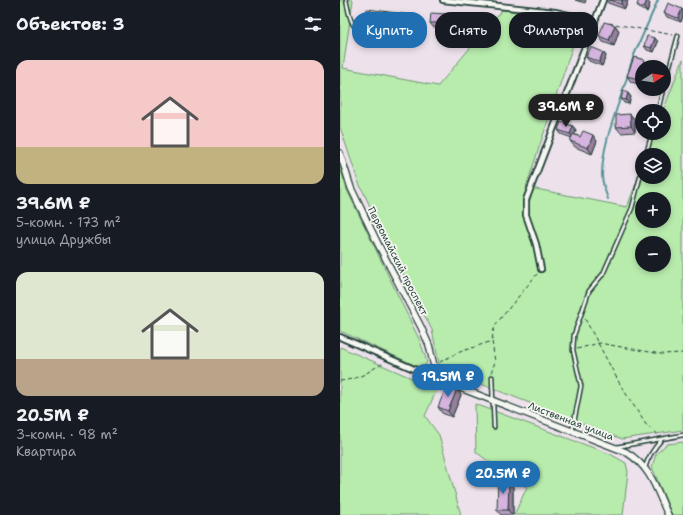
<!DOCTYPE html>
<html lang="ru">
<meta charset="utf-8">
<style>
:root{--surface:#171b24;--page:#242831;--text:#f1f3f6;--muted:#9ea1a6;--accent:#1f6fb2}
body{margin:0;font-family:"Shantell Sans",sans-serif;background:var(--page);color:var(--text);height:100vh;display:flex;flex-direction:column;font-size:15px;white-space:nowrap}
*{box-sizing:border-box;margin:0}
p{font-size:13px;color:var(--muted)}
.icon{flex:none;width:22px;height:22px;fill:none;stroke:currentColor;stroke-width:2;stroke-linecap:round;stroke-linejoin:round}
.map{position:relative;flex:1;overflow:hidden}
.details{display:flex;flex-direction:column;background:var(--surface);width:340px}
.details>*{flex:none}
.banner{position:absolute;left:12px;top:12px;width:271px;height:36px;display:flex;gap:8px}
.needle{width:26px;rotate:78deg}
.controls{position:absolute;left:295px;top:60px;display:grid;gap:8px}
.controls a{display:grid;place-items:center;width:36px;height:36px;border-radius:50%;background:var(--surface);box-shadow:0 2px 6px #0003;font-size:20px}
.price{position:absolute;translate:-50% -34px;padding:0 9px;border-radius:14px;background:var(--accent);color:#fff;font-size:13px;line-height:26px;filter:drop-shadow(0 1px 2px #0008)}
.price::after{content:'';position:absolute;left:50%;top:24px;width:12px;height:9px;margin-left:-6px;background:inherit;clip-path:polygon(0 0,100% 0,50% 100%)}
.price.current{background:#222;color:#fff}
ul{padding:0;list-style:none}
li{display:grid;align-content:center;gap:8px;height:212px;padding:0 16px}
li span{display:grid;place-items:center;height:124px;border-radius:12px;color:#555}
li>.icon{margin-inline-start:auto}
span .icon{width:72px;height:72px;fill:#fffc;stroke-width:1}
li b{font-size:17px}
h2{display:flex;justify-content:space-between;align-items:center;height:48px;padding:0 16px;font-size:17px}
.chip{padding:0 14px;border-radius:16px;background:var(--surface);box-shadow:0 2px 6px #0003;font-size:14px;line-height:36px}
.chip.current{background:var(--accent);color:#fff}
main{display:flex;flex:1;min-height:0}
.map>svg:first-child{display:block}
</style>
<main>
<section class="details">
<h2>Объектов: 3<svg class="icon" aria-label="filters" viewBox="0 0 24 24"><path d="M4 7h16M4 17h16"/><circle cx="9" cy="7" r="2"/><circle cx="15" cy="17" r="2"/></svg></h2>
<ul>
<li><span style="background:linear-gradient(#f6c9c9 70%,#c2b280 0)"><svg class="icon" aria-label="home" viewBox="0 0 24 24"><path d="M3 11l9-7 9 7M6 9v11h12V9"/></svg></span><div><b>39.6M ₽</b><p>5-комн. · 173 m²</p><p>улица Дружбы</p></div></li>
<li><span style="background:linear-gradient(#dfe7d0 70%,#b9a48a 0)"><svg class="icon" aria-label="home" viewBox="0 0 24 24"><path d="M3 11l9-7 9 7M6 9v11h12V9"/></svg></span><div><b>20.5M ₽</b><p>3-комн. · 98 m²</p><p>Квартира</p></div></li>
</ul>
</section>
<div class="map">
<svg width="343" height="515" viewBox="0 0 343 515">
<rect width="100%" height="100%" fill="#ede2ec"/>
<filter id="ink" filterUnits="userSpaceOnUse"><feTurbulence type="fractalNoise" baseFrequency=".025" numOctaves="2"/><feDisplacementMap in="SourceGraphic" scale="8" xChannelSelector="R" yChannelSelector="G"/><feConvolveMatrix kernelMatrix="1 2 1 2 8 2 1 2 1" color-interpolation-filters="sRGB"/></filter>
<g filter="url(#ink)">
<g fill="#b8ecad" stroke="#6c9470" fill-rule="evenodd">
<path d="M 0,0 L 13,0 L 3,68 L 98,86 L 162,10 L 207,15 L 240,24 L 186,187 L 287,207 L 302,168 L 302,177 L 324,177 L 324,155 L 307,155 L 315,133 L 324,133 L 323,111 L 343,59 L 343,430 L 282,439 L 100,368 L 92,330 L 48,244 L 18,181 L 0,127 ZM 302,199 L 324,199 L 324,221 L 302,221 ZM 302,243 L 324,243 L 324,265 L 302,265 Z"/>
<path d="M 0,167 L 7,190 L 80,341 L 87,362 L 83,369 L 0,331 Z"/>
<path d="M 0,347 L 97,389 L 85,416 L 99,435 L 121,515 L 0,515 Z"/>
<path d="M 135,404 L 270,454 L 286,463 L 288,472 L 283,515 L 174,515 L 187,487 L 175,481 L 136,452 Z"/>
<path d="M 343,442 L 343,515 L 332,515 L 312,467 L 316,454 L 327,444 Z"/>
</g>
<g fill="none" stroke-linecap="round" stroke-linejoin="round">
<g stroke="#589497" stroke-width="2">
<path d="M 289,70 L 294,55 L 318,0"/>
<path d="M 268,199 C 265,191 262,183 262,175 C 262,143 279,105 288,74"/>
</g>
<defs>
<g id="service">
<path d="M 6,0 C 8,7 9,21 15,27 C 21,31 53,34 61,35"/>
<path d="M 324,87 L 338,36"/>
<path d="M 318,111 L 323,89"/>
<path d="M 306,155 L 312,133"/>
<path d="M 152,377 L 154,427"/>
<path d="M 232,432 L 241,386 L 233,350 L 234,335 L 249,291 L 263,274 L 292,208 L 302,170"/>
<path d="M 276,447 L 343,435"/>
<path d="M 305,468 C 308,456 314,448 322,439"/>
</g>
<g id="minor">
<path d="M 103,0 L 215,12 L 255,21"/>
<path d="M 201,269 L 196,244 L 186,215 L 186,200 L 263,0"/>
<path d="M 0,337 L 97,379"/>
</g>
<path id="tertiary" d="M 0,153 L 11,188 L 38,244 L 81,327 L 89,345 L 97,379 L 286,452 C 312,468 316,489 328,515"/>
</defs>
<use href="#service" stroke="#1f3d34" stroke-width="5.5"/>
<use href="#minor" stroke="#1f3d34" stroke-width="8"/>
<use href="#tertiary" stroke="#1f3d34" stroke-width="8"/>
<g stroke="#1f3d34" stroke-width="1" stroke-dasharray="4 3" stroke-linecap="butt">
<path d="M 269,23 L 333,35"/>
<path d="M 245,319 L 281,386 L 307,426 L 319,435"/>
<path d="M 237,349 L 259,343 L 321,354 L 343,353"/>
<path d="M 100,362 L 117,353 L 152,341"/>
<path d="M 151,373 L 155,362 L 152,341 L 153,332 L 156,324 L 197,274"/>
<path d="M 0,381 C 9,380 17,378 25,374 C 32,370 38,365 45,363"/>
</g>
<use href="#service" stroke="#f6f6f2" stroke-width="2.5"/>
<use href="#minor" stroke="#f6f6f2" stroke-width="4.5"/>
<use href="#tertiary" stroke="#f6f6f2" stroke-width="5.5"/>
</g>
<g fill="#b99bc0" stroke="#1f3d34">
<path d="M 235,0 L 246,0 L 245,3 Z"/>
<path d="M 266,0 L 288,0 L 285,9 L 268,3 Z"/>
<path d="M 310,4 L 307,12 L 300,9 L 297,5 Z"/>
<path d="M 342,9 L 343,11 L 343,16 L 341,22 L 327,17 L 324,13 Z"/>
<path d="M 64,14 L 67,18 L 65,30 L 29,25 L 26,21 Z"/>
<path d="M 106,14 L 109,18 L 109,27 L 93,27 L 90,23 Z"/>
<path d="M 275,25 L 279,31 L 274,46 L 263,42 L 259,36 Z"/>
<path d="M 315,38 L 318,42 L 314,52 L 307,50 L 304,46 Z"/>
<path d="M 263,52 L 266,56 L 262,66 L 249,61 L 246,57 Z"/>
<path d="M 294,57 L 304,60 L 308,66 L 308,67 L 302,67 L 302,85 L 291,82 L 287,76 Z"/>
<path d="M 288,93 L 291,97 L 289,104 L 284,103 L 281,99 Z"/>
<path d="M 245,106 L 243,114 L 230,111 L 227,107 Z"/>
<path d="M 290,114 L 295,120 L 295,132 L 281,133 L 276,127 Z"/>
<path d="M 218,130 L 236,130 L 234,134 L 240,137 L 257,141 L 252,154 L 235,147 L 230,141 L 232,138 L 221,134 Z"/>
<path d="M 117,389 L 121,395 L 112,417 L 102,413 L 98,407 Z"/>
<path d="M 169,481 L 173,487 L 173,515 L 161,515 L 157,510 Z"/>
</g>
<g fill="#967e9c" stroke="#1f3d34">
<path d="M 282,0 L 288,0 L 285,9 L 281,4 Z"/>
<path d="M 307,0 L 310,4 L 307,12 L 304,8 Z"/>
<path d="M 342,9 L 343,11 L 343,16 L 341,22 L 338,18 Z"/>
<path d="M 64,14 L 67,18 L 65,30 L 62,26 Z"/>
<path d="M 106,14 L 109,18 L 109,27 L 106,23 Z"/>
<path d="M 275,25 L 279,31 L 274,46 L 269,40 Z"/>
<path d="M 315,38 L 318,42 L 314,52 L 311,48 Z"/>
<path d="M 263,52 L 266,56 L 262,66 L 259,62 Z"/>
<path d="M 304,60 L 308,66 L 308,67 L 302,67 L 302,85 L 298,79 Z"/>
<path d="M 288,93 L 291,97 L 289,104 L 286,100 Z"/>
<path d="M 243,101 L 245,106 L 243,114 L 240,110 Z"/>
<path d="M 290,114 L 295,120 L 295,132 L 291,126 Z"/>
<path d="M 233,126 L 236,130 L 233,138 L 230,134 Z"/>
<path d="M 253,135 L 257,141 L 252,154 L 248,148 Z"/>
<path d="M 117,389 L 121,395 L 112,417 L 108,411 Z"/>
<path d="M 169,481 L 173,487 L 173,515 L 172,515 L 168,510 Z"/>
</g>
<g fill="#d7b4df" stroke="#1f3d34">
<path d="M 270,0 L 282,0 L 281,4 Z"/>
<path d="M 299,0 L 307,0 L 304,8 L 297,5 Z"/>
<path d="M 328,3 L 342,9 L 338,18 L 324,13 Z"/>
<path d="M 27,9 L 64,14 L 62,26 L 26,21 Z"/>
<path d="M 91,13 L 106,14 L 106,23 L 90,23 Z"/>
<path d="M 264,22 L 275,25 L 269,40 L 259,36 Z"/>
<path d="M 307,36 L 315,38 L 311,48 L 304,46 Z"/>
<path d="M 251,47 L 263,52 L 259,62 L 246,57 Z"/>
<path d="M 294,57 L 304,60 L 298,79 L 287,76 Z"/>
<path d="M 283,91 L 288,93 L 286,100 L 281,99 Z"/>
<path d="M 229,98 L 243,101 L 240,110 L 227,107 Z"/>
<path d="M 290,114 L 291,126 L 276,127 L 276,115 Z"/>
<path d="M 221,122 L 233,126 L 230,134 L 218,130 Z"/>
<path d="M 243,131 L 253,135 L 248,148 L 230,141 L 233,134 L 240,137 Z"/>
<path d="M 107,385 L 117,389 L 108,411 L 98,407 Z"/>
<path d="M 158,480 L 169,481 L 168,510 L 157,510 Z"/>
</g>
</g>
<g text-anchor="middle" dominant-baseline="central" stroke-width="3.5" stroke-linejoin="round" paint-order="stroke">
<g font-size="10" fill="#1f3d34" stroke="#f6f6f2">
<text transform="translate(58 261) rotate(63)">Первомайский проспект</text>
<text transform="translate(231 421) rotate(21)">Лиственная улица</text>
</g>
</g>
</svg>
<div class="controls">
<a><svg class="needle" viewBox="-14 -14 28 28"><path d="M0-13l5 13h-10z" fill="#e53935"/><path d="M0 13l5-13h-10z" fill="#9ea1a6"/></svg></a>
<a><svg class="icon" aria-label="locate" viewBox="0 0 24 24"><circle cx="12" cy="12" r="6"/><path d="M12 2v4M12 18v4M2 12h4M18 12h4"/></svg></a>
<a><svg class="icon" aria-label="layers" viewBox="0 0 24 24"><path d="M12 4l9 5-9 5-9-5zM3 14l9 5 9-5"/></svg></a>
<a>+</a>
<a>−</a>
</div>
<b class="price current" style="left:226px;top:128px">39.6M ₽</b>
<b class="price" style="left:108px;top:398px">19.5M ₽</b>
<b class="price" style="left:163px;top:495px">20.5M ₽</b>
<div class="banner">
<a class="chip current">Купить</a>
<a class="chip">Снять</a>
<a class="chip">Фильтры</a>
</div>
</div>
</main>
